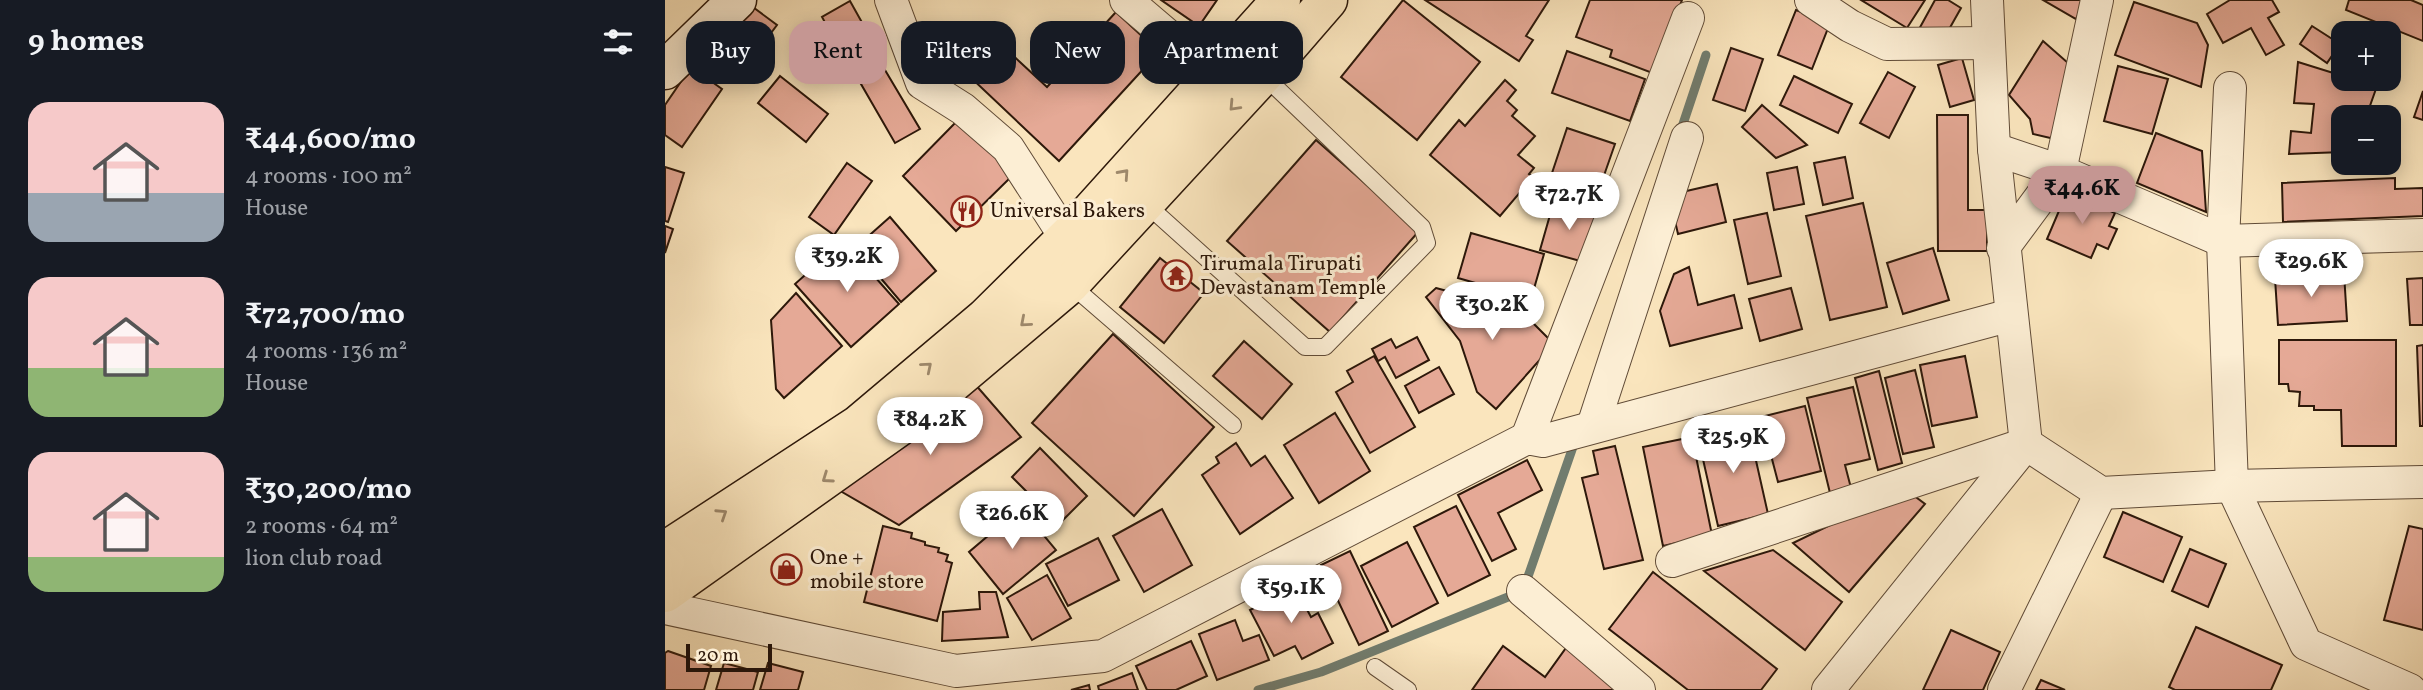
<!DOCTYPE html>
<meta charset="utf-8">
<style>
:root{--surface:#171b24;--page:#242831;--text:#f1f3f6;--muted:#9ea1a6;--accent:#c59692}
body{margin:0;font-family:Vollkorn,serif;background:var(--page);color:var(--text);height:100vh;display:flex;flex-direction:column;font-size:26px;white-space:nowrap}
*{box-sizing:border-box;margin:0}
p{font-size:23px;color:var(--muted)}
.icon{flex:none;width:38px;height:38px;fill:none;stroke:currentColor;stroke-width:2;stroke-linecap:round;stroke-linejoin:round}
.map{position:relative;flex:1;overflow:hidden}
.details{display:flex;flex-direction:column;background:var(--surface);width:665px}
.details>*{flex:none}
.banner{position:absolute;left:21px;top:21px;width:665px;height:63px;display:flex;gap:14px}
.controls{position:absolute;left:1666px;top:21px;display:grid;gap:14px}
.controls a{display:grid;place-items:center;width:70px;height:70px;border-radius:14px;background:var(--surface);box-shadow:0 4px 18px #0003;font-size:35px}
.scale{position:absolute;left:21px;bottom:18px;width:86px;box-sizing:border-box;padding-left:7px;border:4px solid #2d180a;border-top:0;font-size:19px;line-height:24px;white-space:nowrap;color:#2d180a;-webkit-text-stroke:5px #fceed4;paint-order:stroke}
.price{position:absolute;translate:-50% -60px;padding:0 16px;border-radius:24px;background:#fff;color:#222;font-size:23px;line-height:46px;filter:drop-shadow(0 2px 4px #0008)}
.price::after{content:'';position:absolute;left:50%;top:42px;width:21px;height:16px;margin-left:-10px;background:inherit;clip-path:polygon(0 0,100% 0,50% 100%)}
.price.on{background:var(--accent);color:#111}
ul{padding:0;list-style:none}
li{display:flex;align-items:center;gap:21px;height:175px;padding:0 28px}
li span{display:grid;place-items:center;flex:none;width:196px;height:140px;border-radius:21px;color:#555}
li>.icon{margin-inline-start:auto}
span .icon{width:84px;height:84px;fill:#fffc;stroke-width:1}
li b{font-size:30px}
h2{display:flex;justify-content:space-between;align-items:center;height:84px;padding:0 28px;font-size:30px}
.pill{padding:0 24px;border-radius:21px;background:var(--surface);box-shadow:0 4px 18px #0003;font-size:24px;line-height:63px}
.pill.on{background:var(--accent);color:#111}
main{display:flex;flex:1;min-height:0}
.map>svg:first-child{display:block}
</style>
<main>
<section class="details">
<h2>9 homes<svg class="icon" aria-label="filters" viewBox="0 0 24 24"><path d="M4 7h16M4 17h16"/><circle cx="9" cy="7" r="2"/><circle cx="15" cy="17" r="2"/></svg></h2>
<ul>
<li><span style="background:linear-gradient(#f6c9c9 65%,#9aa5b1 0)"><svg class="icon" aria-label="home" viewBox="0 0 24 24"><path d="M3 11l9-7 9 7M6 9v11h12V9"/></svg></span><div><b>₹44,600/mo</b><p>4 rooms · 100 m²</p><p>House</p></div></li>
<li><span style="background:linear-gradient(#f6c9c9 65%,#8fb573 0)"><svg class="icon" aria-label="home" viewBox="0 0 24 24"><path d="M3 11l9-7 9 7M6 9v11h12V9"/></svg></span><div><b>₹72,700/mo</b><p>4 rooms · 136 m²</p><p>House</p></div></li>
<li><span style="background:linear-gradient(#f6c9c9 75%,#8fb573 0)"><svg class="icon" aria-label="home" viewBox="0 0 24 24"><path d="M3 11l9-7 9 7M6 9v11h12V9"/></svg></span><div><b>₹30,200/mo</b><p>2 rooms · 64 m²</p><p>lion club road</p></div></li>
</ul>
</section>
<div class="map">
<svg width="1758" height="690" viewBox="0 0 1758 690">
<rect width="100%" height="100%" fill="#fae5bd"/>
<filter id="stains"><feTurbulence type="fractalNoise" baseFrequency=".00286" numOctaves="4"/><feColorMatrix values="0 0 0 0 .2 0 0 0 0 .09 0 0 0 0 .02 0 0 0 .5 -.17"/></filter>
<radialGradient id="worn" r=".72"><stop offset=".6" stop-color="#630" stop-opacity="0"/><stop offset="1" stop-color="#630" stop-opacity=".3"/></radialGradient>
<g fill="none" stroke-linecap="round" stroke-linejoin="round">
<g stroke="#717c6e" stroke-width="9">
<path d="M 1015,133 L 1041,55"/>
<path d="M 593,690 L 656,672 L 858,591 L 910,441"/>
</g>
</g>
<g fill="#e5a996" stroke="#2d180a" stroke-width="2">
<path d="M 496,0 L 552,0 L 534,26 Z"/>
<path d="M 738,0 L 815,62 L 752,140 L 676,77 Z"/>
<path d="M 760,0 L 884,0 L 861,36 L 868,40 L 854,61 Z"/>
<path d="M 925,0 L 1017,0 L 990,74 L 945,57 L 947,50 L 911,37 Z"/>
<path d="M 1196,0 L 1260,0 L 1242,28 Z"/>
<path d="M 1270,0 L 1283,0 L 1296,8 L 1278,40 L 1253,31 Z"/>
<path d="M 1378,0 L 1421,0 L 1411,19 Z"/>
<path d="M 1565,0 L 1607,0 L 1614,12 L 1603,18 L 1619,45 L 1601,55 L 1586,28 L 1558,43 L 1542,14 Z"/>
<path d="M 1684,0 L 1746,0 L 1758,5 L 1758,41 L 1681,10 Z"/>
<path d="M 185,1 L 218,60 L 189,76 L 157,17 Z"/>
<path d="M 81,2 L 112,25 L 70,81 L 40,59 Z"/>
<path d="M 1469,2 L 1532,23 L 1543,45 L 1536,87 L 1450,55 Z"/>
<path d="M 1131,10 L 1165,23 L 1147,69 L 1113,55 Z"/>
<path d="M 451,12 L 494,52 L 394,161 L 284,57 L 314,24 L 382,87 Z"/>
<path d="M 1647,26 L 1675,44 L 1662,63 L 1635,44 Z"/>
<path d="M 1378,41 L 1411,70 L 1394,140 L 1368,134 L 1365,119 L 1344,95 Z"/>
<path d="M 1066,48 L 1098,59 L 1080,111 L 1048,100 Z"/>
<path d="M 902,51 L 980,79 L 965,121 L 887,93 Z"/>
<path d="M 1297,58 L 1309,100 L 1285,107 L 1273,65 Z"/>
<path d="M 1633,62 L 1678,76 L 1678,79 L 1687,79 L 1712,86 L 1701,117 L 1678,117 L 1678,152 L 1624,154 L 1626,131 L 1646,133 L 1649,104 L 1629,103 Z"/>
<path d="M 1453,66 L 1503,79 L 1487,134 L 1439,121 Z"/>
<path d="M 26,67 L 57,89 L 17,147 L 0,135 L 0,105 Z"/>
<path d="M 220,70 L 255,129 L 230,143 L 196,84 Z"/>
<path d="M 1223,72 L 1250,87 L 1224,138 L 1195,123 Z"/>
<path d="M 115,76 L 163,114 L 141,142 L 93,103 Z"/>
<path d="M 1129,76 L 1187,104 L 1173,133 L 1115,105 Z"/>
<path d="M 840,80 L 851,90 L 842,101 L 852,110 L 847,116 L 870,136 L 853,155 L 869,168 L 864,174 L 868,177 L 835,216 L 765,155 L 794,120 L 800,126 Z"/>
<path d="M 1758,91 L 1758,120 L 1749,117 Z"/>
<path d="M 1097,105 L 1142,145 L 1111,158 L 1077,127 Z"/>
<path d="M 1272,115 L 1303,115 L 1303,210 L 1322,210 L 1322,251 L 1273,251 Z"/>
<path d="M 294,119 L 348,175 L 291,231 L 238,176 Z"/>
<path d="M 902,128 L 950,144 L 929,204 L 882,188 Z"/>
<path d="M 1491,133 L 1537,151 L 1541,212 L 1472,183 Z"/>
<path d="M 651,140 L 754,231 L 665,332 L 562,241 Z"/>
<path d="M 1180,157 L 1188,198 L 1158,205 L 1149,163 Z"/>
<path d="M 182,163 L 207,181 L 169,235 L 144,217 Z"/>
<path d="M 0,167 L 19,173 L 3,222 L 0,221 Z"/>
<path d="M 1132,167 L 1139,204 L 1109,210 L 1102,173 Z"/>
<path d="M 1730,178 L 1730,189 L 1758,188 L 1758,216 L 1618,222 L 1617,183 Z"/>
<path d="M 1052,184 L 1061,222 L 1013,234 L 1004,195 Z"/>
<path d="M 1402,192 L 1450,213 L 1444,226 L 1452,229 L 1443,249 L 1432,244 L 1426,258 L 1382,239 Z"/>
<path d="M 889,201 L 933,213 L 919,262 L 875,250 Z"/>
<path d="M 1198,203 L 1222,307 L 1165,320 L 1141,216 Z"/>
<path d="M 1102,213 L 1116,276 L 1083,284 L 1069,220 Z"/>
<path d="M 225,217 L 271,271 L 236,302 L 190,248 Z"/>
<path d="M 0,226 L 8,229 L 0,253 Z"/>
<path d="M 806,233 L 879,254 L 866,299 L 793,278 Z"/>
<path d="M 178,241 L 234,304 L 186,347 L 130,284 Z"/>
<path d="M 1268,248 L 1284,300 L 1238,314 L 1222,263 Z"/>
<path d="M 495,258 L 539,293 L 499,343 L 455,307 Z"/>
<path d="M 1024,267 L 1033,305 L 1069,295 L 1077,328 L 1005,346 L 995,311 L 1009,274 Z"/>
<path d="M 1679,273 L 1682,321 L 1613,325 L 1610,278 Z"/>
<path d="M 1758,278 L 1758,325 L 1745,325 L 1742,279 Z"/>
<path d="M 771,288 L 856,311 L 889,344 L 831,409 L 812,392 L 795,341 L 761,297 Z"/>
<path d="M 1126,288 L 1137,329 L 1095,341 L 1084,299 Z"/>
<path d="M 131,293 L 177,346 L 119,398 L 111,389 L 106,320 Z"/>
<path d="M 448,334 L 549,427 L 469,516 L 367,423 Z"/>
<path d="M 752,337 L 764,360 L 731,378 L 720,357 L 713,361 L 707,349 L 726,339 L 731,348 Z"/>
<path d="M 1614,340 L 1731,340 L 1731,446 L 1677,446 L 1676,410 L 1649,410 L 1649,406 L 1634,406 L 1635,392 L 1624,391 L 1623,384 L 1614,384 Z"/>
<path d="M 579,341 L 627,384 L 597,419 L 548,376 Z"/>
<path d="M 1758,345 L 1758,426 L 1755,426 L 1752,346 Z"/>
<path d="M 709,356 L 750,427 L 705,453 L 671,392 L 688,382 L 682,371 Z"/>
<path d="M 1300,356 L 1312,417 L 1267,426 L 1255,365 Z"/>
<path d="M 774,367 L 789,394 L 754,413 L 740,386 Z"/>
<path d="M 1250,370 L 1269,447 L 1238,454 L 1220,378 Z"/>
<path d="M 1214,371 L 1237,463 L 1213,470 L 1190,378 Z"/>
<path d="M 309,383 L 356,437 L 234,525 L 165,485 Z"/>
<path d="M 1188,387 L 1205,459 L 1180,465 L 1186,488 L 1165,493 L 1142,398 Z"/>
<path d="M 1140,406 L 1156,471 L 1113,482 L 1096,417 Z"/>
<path d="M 670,413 L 705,471 L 654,503 L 619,445 Z"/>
<path d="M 1083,425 L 1103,514 L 1053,526 L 1033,437 Z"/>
<path d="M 1027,437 L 1047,535 L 998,546 L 978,447 Z"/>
<path d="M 571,443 L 586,466 L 600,456 L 628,498 L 575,534 L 537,475 L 554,463 L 551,457 Z"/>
<path d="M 950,446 L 978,560 L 939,569 L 917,478 L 933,474 L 928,451 Z"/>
<path d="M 375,448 L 422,496 L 394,524 L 347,477 Z"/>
<path d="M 862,460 L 877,490 L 833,513 L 851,549 L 827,561 L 793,495 Z"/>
<path d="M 1240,489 L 1260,504 L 1184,592 L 1128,543 Z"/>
<path d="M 791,506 L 825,575 L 783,596 L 749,527 Z"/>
<path d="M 356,508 L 391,550 L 338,594 L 304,552 Z"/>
<path d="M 497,509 L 527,565 L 479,592 L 448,536 Z"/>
<path d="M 1458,512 L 1517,537 L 1498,582 L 1439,557 Z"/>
<path d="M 218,526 L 247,533 L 246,538 L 260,542 L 260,545 L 274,548 L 273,552 L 283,555 L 281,561 L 287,563 L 272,621 L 199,602 Z"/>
<path d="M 1744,526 L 1758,529 L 1758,630 L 1719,620 Z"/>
<path d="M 433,538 L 454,580 L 403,606 L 381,564 Z"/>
<path d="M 742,542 L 773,603 L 727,627 L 696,566 Z"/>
<path d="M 1525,549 L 1561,564 L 1543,607 L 1507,591 Z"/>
<path d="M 1108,550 L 1177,602 L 1140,650 L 1039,571 Z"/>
<path d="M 685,551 L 723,631 L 694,645 L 656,565 Z"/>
<path d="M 988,572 L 1112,669 L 1096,690 L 1023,690 L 944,629 Z"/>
<path d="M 382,575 L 406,618 L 367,640 L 342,598 Z"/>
<path d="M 630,587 L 646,617 L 653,613 L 668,643 L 637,659 L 630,646 L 609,656 L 585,610 Z"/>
<path d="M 314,592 L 331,592 L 343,637 L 277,641 L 278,612 L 315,609 Z"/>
<path d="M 570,620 L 578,641 L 594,635 L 604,660 L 552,680 L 534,634 Z"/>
<path d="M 1531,627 L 1617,665 L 1606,690 L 1510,690 L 1504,687 Z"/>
<path d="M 1286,630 L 1335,652 L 1318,690 L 1258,690 Z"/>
<path d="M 911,634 L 988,690 L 807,690 L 838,646 L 880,677 Z"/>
<path d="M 526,641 L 542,676 L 511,690 L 482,690 L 471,666 Z"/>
<path d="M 3,651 L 46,666 L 39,690 L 0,690 L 0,653 Z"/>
<path d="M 59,663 L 93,672 L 88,690 L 51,690 Z"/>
<path d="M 103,663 L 138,672 L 133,690 L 95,690 Z"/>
<path d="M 467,673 L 473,690 L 434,690 L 433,686 Z"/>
<path d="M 1376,680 L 1400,690 L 1371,690 Z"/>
<path d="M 424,685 L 425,690 L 406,690 Z"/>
</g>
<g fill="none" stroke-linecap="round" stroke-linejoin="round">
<defs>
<g id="lane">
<path d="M 480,203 L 640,347 L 660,347 L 762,243 L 757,227 L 598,75"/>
<path d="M 405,284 L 568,425"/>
<path d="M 710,667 L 743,690"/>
</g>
<g id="street">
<path d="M 226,0 L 257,83 L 298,109 L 343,148 L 401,238"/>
<path d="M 461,0 L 549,75"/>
<path d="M 1146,0 L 1185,26 L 1222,44 L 1323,43"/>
<path d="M 1565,88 L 1558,241 L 1567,486 L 1641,644 L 1745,690"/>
<path d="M 1329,149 L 1395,171 L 1558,241 L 1758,235"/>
<path d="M 1338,248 L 1395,171 L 1432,0"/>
<path d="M 928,426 L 1022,138"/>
<path d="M 862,438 L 1023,18"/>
<path d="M 1007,561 L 1361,444 L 1436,493 L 1567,486 L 1758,482"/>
<path d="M 858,591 L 974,690"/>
<path d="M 0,608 L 291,671 L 438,656 L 862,438 L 878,441 L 1346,315"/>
<path d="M 1163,690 L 1361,444 L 1329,149 L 1322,0"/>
<path d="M 1339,690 L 1436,493"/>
</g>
<path id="secondary" d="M 0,70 L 72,0"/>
<g id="primary">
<path d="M 0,551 L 193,425 L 320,318 L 408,231 L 616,0"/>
<path d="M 0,593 L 245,419 L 405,284 L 598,75 L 663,0"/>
</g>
</defs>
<use href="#lane" stroke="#604b37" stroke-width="18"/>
<use href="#street" stroke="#604b37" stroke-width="34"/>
<use href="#secondary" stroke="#2d180a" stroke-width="41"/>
<use href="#primary" stroke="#2d180a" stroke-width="41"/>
<use href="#lane" stroke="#fceed4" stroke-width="16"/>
<use href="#street" stroke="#fceed4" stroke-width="32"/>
<use href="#secondary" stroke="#fceed4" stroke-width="38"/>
<use href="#primary" stroke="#fae5bd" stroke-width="38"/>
</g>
<defs><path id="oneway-chevron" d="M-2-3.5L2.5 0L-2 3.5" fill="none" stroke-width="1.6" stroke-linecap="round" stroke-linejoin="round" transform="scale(1.75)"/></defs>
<g stroke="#9e896c">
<use href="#oneway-chevron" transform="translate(569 106) rotate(133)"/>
<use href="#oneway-chevron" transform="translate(459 174) rotate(-48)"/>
<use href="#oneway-chevron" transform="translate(360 322) rotate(139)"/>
<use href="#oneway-chevron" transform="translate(262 367) rotate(-40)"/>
<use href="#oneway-chevron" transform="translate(162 478) rotate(145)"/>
<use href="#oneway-chevron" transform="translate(57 514) rotate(-33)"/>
</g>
<defs>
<symbol id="restaurant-ring" viewBox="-11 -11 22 22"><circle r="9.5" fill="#fceed4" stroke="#8f2418" stroke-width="1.5"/><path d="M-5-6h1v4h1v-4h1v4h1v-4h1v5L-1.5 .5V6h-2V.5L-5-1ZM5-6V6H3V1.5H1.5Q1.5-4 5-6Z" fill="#8f2418"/></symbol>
<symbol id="temple-ring" viewBox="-11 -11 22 22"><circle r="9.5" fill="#fceed4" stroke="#8f2418" stroke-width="1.5"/><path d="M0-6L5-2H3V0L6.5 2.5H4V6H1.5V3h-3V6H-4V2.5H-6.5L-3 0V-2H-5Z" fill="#8f2418"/></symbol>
<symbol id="shop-ring" viewBox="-11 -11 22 22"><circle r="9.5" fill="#fceed4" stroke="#8f2418" stroke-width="1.5"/><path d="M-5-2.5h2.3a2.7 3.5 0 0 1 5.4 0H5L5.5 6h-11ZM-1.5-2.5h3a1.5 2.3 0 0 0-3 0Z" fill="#8f2418"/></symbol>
</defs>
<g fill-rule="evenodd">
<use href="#restaurant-ring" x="284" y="194" width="35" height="35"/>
<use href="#temple-ring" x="494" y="258" width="35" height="35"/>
<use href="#shop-ring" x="104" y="552" width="35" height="35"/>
</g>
<g text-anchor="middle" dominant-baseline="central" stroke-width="6" stroke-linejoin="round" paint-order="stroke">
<g font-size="21" fill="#2d180a" stroke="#fceed4" text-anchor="start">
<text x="325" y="211">Universal Bakers</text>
<text x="535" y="264">Tirumala Tirupati<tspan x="535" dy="24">Devastanam Temple</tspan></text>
<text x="145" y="558">One +<tspan x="145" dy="24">mobile store</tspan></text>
</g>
</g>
<rect width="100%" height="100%" filter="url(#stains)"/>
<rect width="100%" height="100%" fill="url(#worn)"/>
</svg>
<div class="controls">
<a>+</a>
<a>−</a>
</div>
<div class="scale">20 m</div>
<b class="price on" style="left:1417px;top:226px">₹44.6K</b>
<b class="price" style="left:904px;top:232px">₹72.7K</b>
<b class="price" style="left:182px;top:294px">₹39.2K</b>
<b class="price" style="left:1646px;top:299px">₹29.6K</b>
<b class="price" style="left:827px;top:342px">₹30.2K</b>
<b class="price" style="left:265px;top:457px">₹84.2K</b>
<b class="price" style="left:1068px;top:475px">₹25.9K</b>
<b class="price" style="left:347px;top:551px">₹26.6K</b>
<b class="price" style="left:626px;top:625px">₹59.1K</b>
<div class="banner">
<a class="pill">Buy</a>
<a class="pill on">Rent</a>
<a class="pill">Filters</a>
<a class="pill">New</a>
<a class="pill">Apartment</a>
</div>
</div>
</main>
